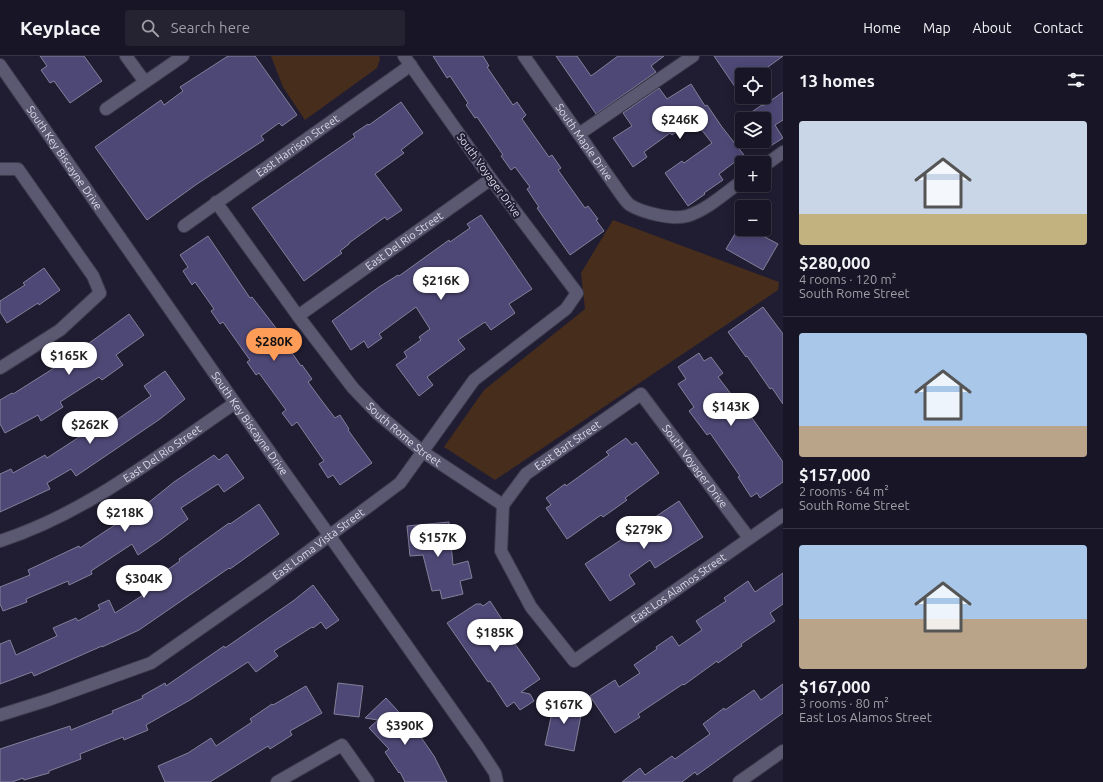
<!DOCTYPE html>
<meta charset="utf-8">
<style>
:root{--surface:#181626;--page:#252332;--text:#f1f3f6;--muted:#9f9fa7;--line:#363543;--accent:#fe9c58}
body{margin:0;font-family:Ubuntu,sans-serif;background:var(--page);color:var(--text);height:100vh;display:flex;flex-direction:column;font-size:15px;white-space:nowrap}
*{box-sizing:border-box;margin:0}
p{font-size:13px;color:var(--muted)}
.icon{flex:none;width:22px;height:22px;fill:none;stroke:currentColor;stroke-width:2;stroke-linecap:round;stroke-linejoin:round}
.map{position:relative;flex:1;overflow:hidden}
.details{display:flex;flex-direction:column;background:var(--surface);width:320px}
.details>*{flex:none}
.fabs{position:absolute;left:735px;top:12px;display:grid;gap:8px}
.fabs a{display:grid;place-items:center;width:36px;height:36px;border-radius:4px;background:var(--surface);box-shadow:0 2px 10px #0003,0 0 0 1px var(--line);font-size:20px}
.price{position:absolute;translate:-50% -34px;padding:0 9px;border-radius:14px;background:#fff;color:#222;font-size:13px;line-height:26px;filter:drop-shadow(0 1px 2px #0008)}
.price::after{content:'';position:absolute;left:50%;top:24px;width:12px;height:9px;margin-left:-6px;background:inherit;clip-path:polygon(0 0,100% 0,50% 100%)}
.price.active{background:var(--accent);color:#111}
ul{padding:0;list-style:none}
li{display:grid;align-content:center;gap:8px;height:212px;padding:0 16px}
li+li{border-top:1px solid var(--line)}
li span{display:grid;place-items:center;height:124px;border-radius:4px;color:#555}
li>.icon{margin-inline-start:auto}
span .icon{width:72px;height:72px;fill:#fffc;stroke-width:1}
li b{font-size:17px}
h2{display:flex;justify-content:space-between;align-items:center;height:48px;padding:0 16px;font-size:17px}
header{display:flex;align-items:center;gap:24px;box-sizing:border-box;height:56px;padding:0 20px;background:var(--surface);border-bottom:1px solid var(--line)}
header strong{font-size:19px}
nav{display:flex;gap:22px;margin-inline-start:auto;font-size:14px}
.search{width:280px;height:36px;background:var(--page);display:flex;align-items:center;gap:10px;box-sizing:border-box;padding:0 14px;border-radius:4px;color:var(--muted);font-size:15px}
main{display:flex;flex:1;min-height:0}
.map>svg:first-child{display:block}
</style>
<header>
<strong>Keyplace</strong>
<div class="search"><svg class="icon" aria-label="search" viewBox="0 0 24 24"><circle cx="10" cy="10" r="6"/><path d="M15 15l6 6"/></svg>Search here</div>
<nav><a>Home</a><a>Map</a><a>About</a><a>Contact</a></nav>
</header>
<main>
<div class="map">
<svg width="783" height="726" viewBox="0 0 783 726">
<rect width="100%" height="100%" fill="#201d32"/>
<g fill="#472d1c">
<path d="M 271,0 L 379,0 L 380,3 L 377,12 L 305,64 L 283,31 Z"/>
<path d="M 613,164 L 779,226 L 778,234 L 495,424 L 444,391 L 484,334 L 585,253 L 581,217 Z"/>
</g>
<g fill="#4e4876" stroke="#82809a">
<path d="M 40,0 L 84,0 L 102,25 L 70,47 L 54,25 L 50,27 L 41,14 L 47,10 Z"/>
<path d="M 228,0 L 255,0 L 297,59 L 282,70 L 279,67 L 261,80 L 264,84 L 197,128 L 147,164 L 95,91 L 161,44 L 164,49 L 183,35 L 180,31 Z"/>
<path d="M 433,0 L 483,0 L 489,10 L 487,11 L 513,49 L 517,46 L 526,59 L 522,63 L 549,101 L 552,99 L 561,112 L 558,114 L 585,152 L 588,150 L 598,163 L 596,164 L 604,175 L 570,199 L 537,152 L 539,151 L 527,133 L 530,131 L 515,111 L 511,114 L 501,100 L 503,99 L 477,61 L 475,62 L 466,49 L 468,47 L 450,20 L 447,22 Z"/>
<path d="M 556,0 L 577,0 L 591,20 L 618,0 L 664,0 L 651,10 L 656,16 L 596,58 Z"/>
<path d="M 714,0 L 783,0 L 757,19 L 742,19 L 742,41 Z"/>
<path d="M 691,28 L 705,50 L 707,49 L 722,71 L 744,99 L 719,118 L 723,124 L 704,137 L 705,138 L 688,150 L 665,117 L 682,105 L 684,107 L 712,87 L 693,63 L 672,79 L 670,77 L 644,96 L 647,101 L 633,111 L 613,82 L 632,70 L 623,57 L 659,32 L 667,43 Z"/>
<path d="M 783,36 L 783,64 L 775,69 L 783,82 L 769,91 L 764,84 L 764,63 L 741,63 L 762,49 L 763,50 Z"/>
<path d="M 401,46 L 423,77 L 401,94 L 404,97 L 375,118 L 402,154 L 387,164 L 385,161 L 349,187 L 349,188 L 340,195 L 342,197 L 304,225 L 252,152 L 355,81 L 353,78 L 368,68 L 369,69 Z"/>
<path d="M 481,159 L 532,233 L 509,248 L 515,257 L 491,274 L 485,266 L 458,284 L 465,293 L 427,321 L 433,329 L 419,340 L 396,309 L 407,301 L 404,296 L 421,284 L 419,281 L 430,273 L 416,251 L 379,278 L 382,282 L 368,292 L 364,285 L 351,294 L 332,265 L 379,231 L 398,219 L 399,220 L 449,184 L 450,186 L 470,172 L 467,168 Z"/>
<path d="M 738,173 L 750,173 L 778,188 L 763,214 L 726,193 Z"/>
<path d="M 208,180 L 250,242 L 252,241 L 276,272 L 271,275 L 285,294 L 288,291 L 301,310 L 302,309 L 312,323 L 308,326 L 322,345 L 335,362 L 340,359 L 349,373 L 348,374 L 372,407 L 340,429 L 333,419 L 328,422 L 319,408 L 324,405 L 297,366 L 292,370 L 282,357 L 286,354 L 259,317 L 256,319 L 247,306 L 250,304 L 223,266 L 220,268 L 211,255 L 214,253 L 195,226 L 192,229 L 183,215 L 188,211 L 180,199 Z"/>
<path d="M 44,212 L 60,234 L 39,249 L 38,247 L 7,267 L 0,256 L 0,245 L 25,229 L 23,227 Z"/>
<path d="M 763,251 L 783,278 L 783,348 L 772,332 L 770,333 L 747,300 L 746,301 L 728,276 Z"/>
<path d="M 129,258 L 144,279 L 116,299 L 123,309 L 102,324 L 99,321 L 60,346 L 63,351 L 41,365 L 38,359 L 5,377 L 0,368 L 0,344 L 12,337 L 13,338 L 62,307 Z"/>
<path d="M 699,297 L 704,305 L 711,301 L 723,317 L 718,321 L 750,363 L 752,362 L 783,406 L 783,426 L 760,442 L 757,437 L 751,441 L 738,421 L 740,420 L 710,377 L 707,379 L 689,355 L 694,351 L 678,328 L 686,323 L 678,311 Z"/>
<path d="M 165,315 L 185,343 L 160,363 L 76,420 L 71,413 L 47,427 L 50,433 L 0,456 L 0,418 L 11,413 L 13,417 L 45,399 L 47,402 L 90,374 L 87,370 L 108,355 L 115,365 L 151,340 L 144,330 Z"/>
<path d="M 626,382 L 632,389 L 636,386 L 659,417 L 625,442 L 627,444 L 603,461 L 601,459 L 567,483 L 546,452 L 551,449 L 546,442 L 565,428 L 566,430 L 609,399 L 606,396 Z"/>
<path d="M 227,398 L 244,422 L 224,436 L 218,428 L 181,452 L 188,463 L 160,484 L 138,499 L 132,488 L 91,515 L 92,518 L 69,529 L 68,525 L 26,543 L 27,546 L 3,555 L 0,548 L 0,531 L 30,519 L 28,514 L 79,490 L 80,492 L 148,447 L 174,426 L 214,399 L 219,404 Z"/>
<path d="M 679,445 L 703,481 L 655,512 L 650,504 L 629,519 L 635,528 L 610,545 L 585,508 Z"/>
<path d="M 259,448 L 279,478 L 230,513 L 229,512 L 139,574 L 102,591 L 102,590 L 34,620 L 32,616 L 0,628 L 0,588 L 10,584 L 16,599 L 57,580 L 53,572 L 76,562 L 78,565 L 100,553 L 98,549 L 109,544 L 115,557 L 154,532 L 150,526 L 180,505 L 179,503 L 229,467 L 230,468 Z"/>
<path d="M 449,466 L 453,509 L 468,505 L 472,522 L 460,525 L 463,538 L 442,543 L 440,534 L 432,535 L 423,499 L 410,500 L 407,470 Z"/>
<path d="M 783,517 L 783,548 L 770,557 L 775,565 L 741,588 L 742,590 L 718,607 L 717,605 L 684,629 L 683,628 L 638,658 L 640,661 L 615,677 L 590,640 L 615,624 L 619,631 L 640,617 L 634,609 L 657,593 L 656,591 L 672,580 L 679,590 L 702,574 L 696,565 L 726,545 L 724,542 L 748,525 L 755,536 Z"/>
<path d="M 313,529 L 339,564 L 326,573 L 321,566 L 313,572 L 312,571 L 274,595 L 278,600 L 256,616 L 248,606 L 190,644 L 146,669 L 148,674 L 124,684 L 123,681 L 80,698 L 81,703 L 49,715 L 49,717 L 24,724 L 23,722 L 12,726 L 0,726 L 0,693 L 70,670 L 71,674 L 113,657 L 112,655 L 143,642 L 142,640 L 165,627 L 166,630 L 224,590 L 225,592 L 293,545 Z"/>
<path d="M 490,545 L 503,565 L 500,567 L 540,623 L 521,636 L 530,638 L 534,645 L 520,654 L 514,646 L 507,651 L 490,625 L 488,626 L 447,567 L 476,548 L 481,548 L 483,550 Z"/>
<path d="M 338,627 L 363,630 L 359,661 L 334,658 Z"/>
<path d="M 783,628 L 783,657 L 697,719 L 695,716 L 682,726 L 622,726 L 640,712 L 645,719 L 672,700 L 675,703 L 710,678 L 703,668 L 724,652 L 725,654 L 754,634 L 761,644 Z"/>
<path d="M 306,630 L 322,657 L 290,675 L 292,679 L 270,693 L 268,690 L 210,726 L 165,726 L 158,710 L 188,697 L 211,682 L 216,690 L 252,666 L 250,663 L 272,648 L 273,649 Z"/>
<path d="M 386,642 L 418,677 L 434,700 L 447,726 L 405,726 L 400,716 L 399,717 L 385,696 L 389,693 L 369,672 L 378,664 L 365,662 Z"/>
<path d="M 555,643 L 583,649 L 574,695 L 545,689 Z"/>
</g>
<g fill="none" stroke-linecap="round" stroke-linejoin="round">
<defs>
<g id="street">
<path d="M 126,0 L 145,26"/>
<path id="s1" d="M 524,0 L 620,137 C 623,141 626,146 630,149 C 643,157 673,164 687,160 C 707,154 725,137 742,125"/>
<path d="M 106,53 L 183,0"/>
<path d="M 579,78 L 693,0"/>
<path d="M 764,110 L 783,96"/>
<path d="M 0,113 L 18,113 L 93,220 L 100,237 L 60,274 L 0,312"/>
<path id="s2" d="M 216,146 L 298,260 L 353,332 L 378,358 L 423,396 L 503,449"/>
<path id="s3" d="M 184,170 L 411,9"/>
<path id="s4" d="M 298,260 L 491,123"/>
<path id="s5" d="M 503,449 L 501,495 L 531,551 L 574,605 L 783,459"/>
<path id="s6" d="M 503,449 L 526,418 L 641,338 L 749,482"/>
<path id="s7" d="M 0,485 C 87,457 160,398 235,347"/>
<path id="s8" d="M 0,659 L 48,644 L 151,607 L 267,526 L 400,427 L 474,324 L 566,253 L 577,237 L 491,123 L 404,0"/>
<path d="M 277,726 L 342,689 L 368,726"/>
<path d="M 739,726 L 783,695"/>
</g>
<g id="secondary">
<path id="s9" d="M 0,9 L 235,347 L 329,479 L 478,691 L 495,717 L 497,726"/>
</g>
</defs>
<use href="#street" stroke="#3c3a4b" stroke-width="14"/>
<use href="#secondary" stroke="#3c3a4b" stroke-width="14"/>
<use href="#street" stroke="#5b5972" stroke-width="12"/>
<use href="#secondary" stroke="#5b5972" stroke-width="12"/>
</g>
<g text-anchor="middle" dominant-baseline="central" stroke-width="4" stroke-linejoin="round" paint-order="stroke">
<g font-size="11" fill="#dbdae8" stroke="#201d32">
<text stroke="none"><textPath href="#s1" startOffset="105">South Maple Drive</textPath></text>
<text stroke="none"><textPath href="#s3" startOffset="139">East Harrison Street</textPath></text>
<text stroke="none"><textPath href="#s9" startOffset="113">South Key Biscayne Drive</textPath></text>
<text transform="translate(489 119) rotate(54)">South Voyager Drive</text>
<text stroke="none"><textPath href="#s4" startOffset="130">East Del Rio Street</textPath></text>
<text stroke="none"><textPath href="#s9" startOffset="437">South Key Biscayne Drive</textPath></text>
<text stroke="none"><textPath href="#s2" startOffset="300">South Rome Street</textPath></text>
<text stroke="none"><textPath href="#s6" startOffset="89">East Bart Street</textPath></text>
<text stroke="none"><textPath href="#s7" startOffset="185">East Del Rio Street</textPath></text>
<text stroke="none"><textPath href="#s6" startOffset="269">South Voyager Drive</textPath></text>
<text stroke="none"><textPath href="#s8" startOffset="365">East Loma Vista Street</textPath></text>
<text stroke="none"><textPath href="#s5" startOffset="306">East Los Alamos Street</textPath></text>
</g>
</g>
</svg>
<div class="fabs">
<a><svg class="icon" aria-label="locate" viewBox="0 0 24 24"><circle cx="12" cy="12" r="6"/><path d="M12 2v4M12 18v4M2 12h4M18 12h4"/></svg></a>
<a><svg class="icon" aria-label="layers" viewBox="0 0 24 24"><path d="M12 4l9 5-9 5-9-5zM3 14l9 5 9-5"/></svg></a>
<a>+</a>
<a>−</a>
</div>
<b class="price" style="left:680px;top:84px">$246K</b>
<b class="price" style="left:441px;top:245px">$216K</b>
<b class="price active" style="left:274px;top:306px">$280K</b>
<b class="price" style="left:69px;top:320px">$165K</b>
<b class="price" style="left:731px;top:371px">$143K</b>
<b class="price" style="left:90px;top:389px">$262K</b>
<b class="price" style="left:125px;top:477px">$218K</b>
<b class="price" style="left:644px;top:494px">$279K</b>
<b class="price" style="left:438px;top:502px">$157K</b>
<b class="price" style="left:144px;top:543px">$304K</b>
<b class="price" style="left:495px;top:597px">$185K</b>
<b class="price" style="left:564px;top:669px">$167K</b>
<b class="price" style="left:405px;top:690px">$390K</b>
</div>
<section class="details">
<h2>13 homes<svg class="icon" aria-label="filters" viewBox="0 0 24 24"><path d="M4 7h16M4 17h16"/><circle cx="9" cy="7" r="2"/><circle cx="15" cy="17" r="2"/></svg></h2>
<ul>
<li><span style="background:linear-gradient(#c9d6e8 75%,#c2b280 0)"><svg class="icon" aria-label="home" viewBox="0 0 24 24"><path d="M3 11l9-7 9 7M6 9v11h12V9"/></svg></span><div><b>$280,000</b><p>4 rooms · 120 m²</p><p>South Rome Street</p></div></li>
<li><span style="background:linear-gradient(#a9c7e8 75%,#b9a48a 0)"><svg class="icon" aria-label="home" viewBox="0 0 24 24"><path d="M3 11l9-7 9 7M6 9v11h12V9"/></svg></span><div><b>$157,000</b><p>2 rooms · 64 m²</p><p>South Rome Street</p></div></li>
<li><span style="background:linear-gradient(#a9c7e8 60%,#b9a48a 0)"><svg class="icon" aria-label="home" viewBox="0 0 24 24"><path d="M3 11l9-7 9 7M6 9v11h12V9"/></svg></span><div><b>$167,000</b><p>3 rooms · 80 m²</p><p>East Los Alamos Street</p></div></li>
</ul>
</section>
</main>
